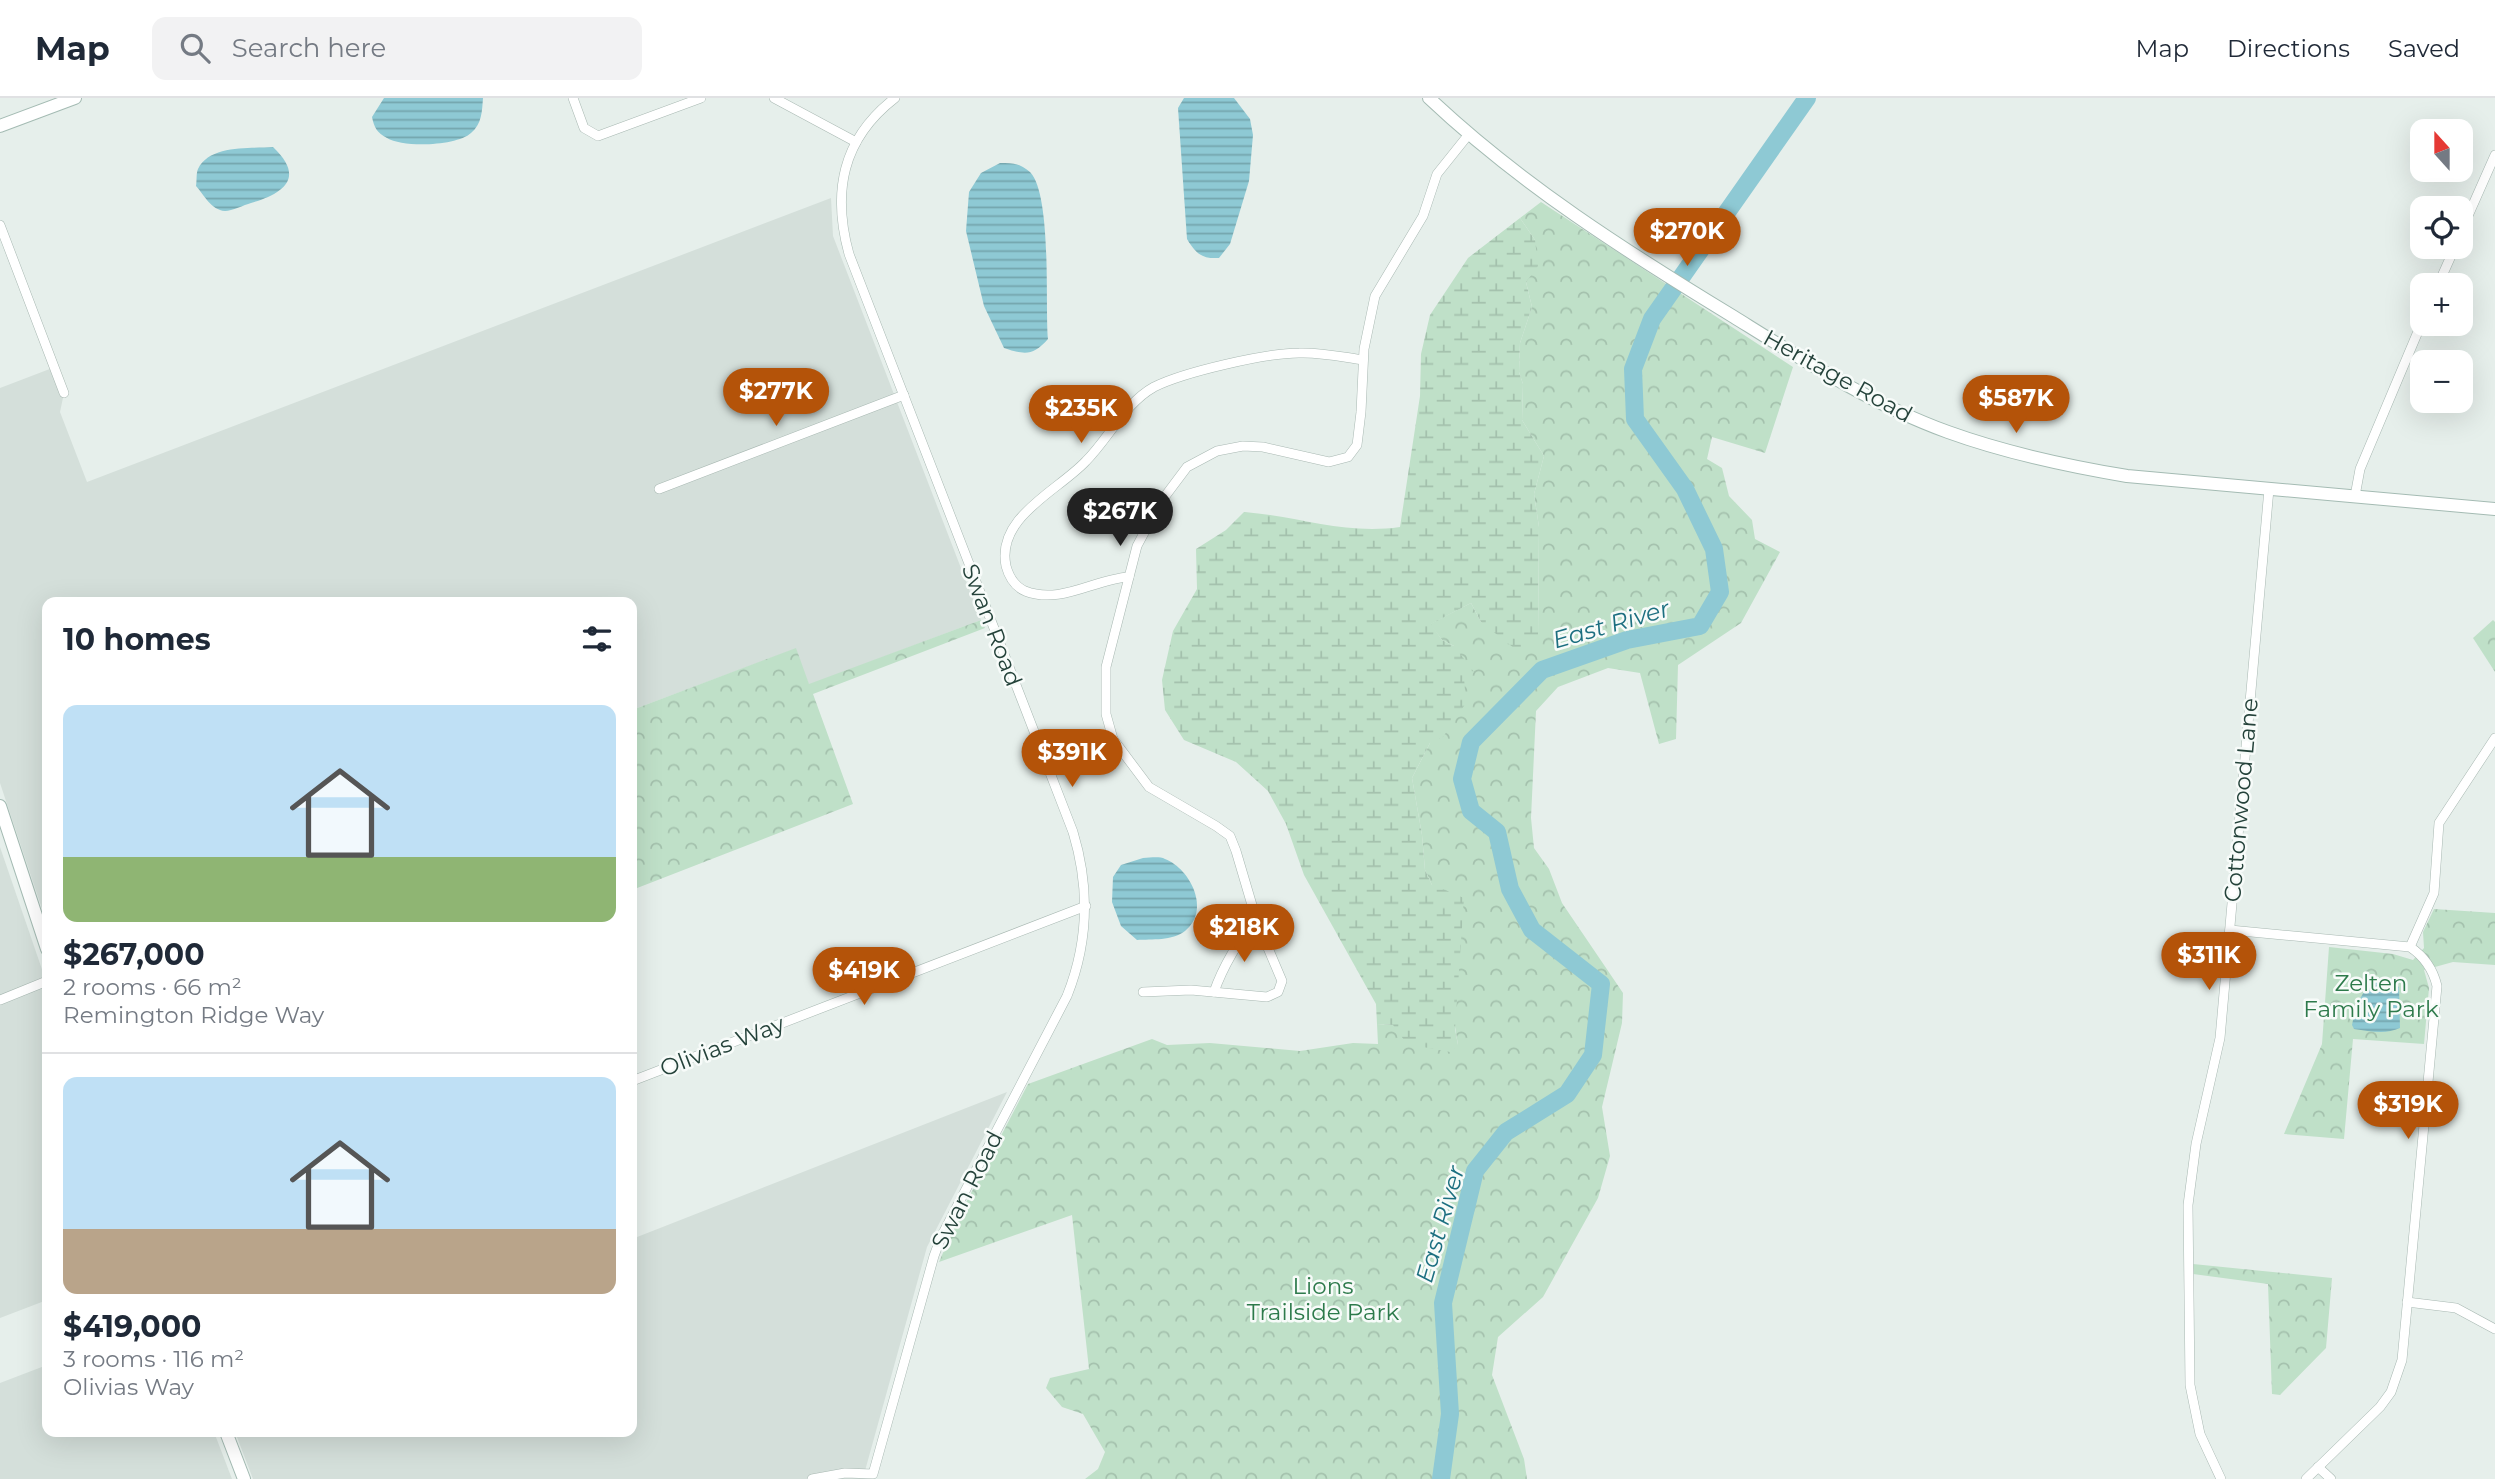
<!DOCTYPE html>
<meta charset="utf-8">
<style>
:root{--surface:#fff;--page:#f2f2f3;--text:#1f2937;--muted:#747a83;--line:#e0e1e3;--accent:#b45309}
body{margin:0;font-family:Montserrat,sans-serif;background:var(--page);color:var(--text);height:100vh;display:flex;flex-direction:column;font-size:26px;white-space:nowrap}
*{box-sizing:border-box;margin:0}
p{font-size:23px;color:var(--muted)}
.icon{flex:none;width:38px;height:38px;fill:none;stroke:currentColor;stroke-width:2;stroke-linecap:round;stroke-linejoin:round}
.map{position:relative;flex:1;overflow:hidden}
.sheet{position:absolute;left:42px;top:499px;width:595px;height:840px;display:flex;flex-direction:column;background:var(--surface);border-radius:14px;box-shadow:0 7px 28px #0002}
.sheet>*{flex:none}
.needle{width:46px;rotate:339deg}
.controls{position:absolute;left:2410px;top:21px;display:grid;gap:14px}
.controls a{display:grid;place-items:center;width:63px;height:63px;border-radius:14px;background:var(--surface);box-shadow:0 7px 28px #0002;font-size:35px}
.price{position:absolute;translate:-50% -60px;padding:0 16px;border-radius:24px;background:var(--accent);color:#fff;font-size:23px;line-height:46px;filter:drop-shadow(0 2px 4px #0008)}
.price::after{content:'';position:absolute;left:50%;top:42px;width:21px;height:16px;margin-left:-10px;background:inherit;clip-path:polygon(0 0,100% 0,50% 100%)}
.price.current{background:#222;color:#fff}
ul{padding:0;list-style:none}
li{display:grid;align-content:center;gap:14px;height:371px;padding:0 21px}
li+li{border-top:2px solid var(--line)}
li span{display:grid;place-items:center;height:217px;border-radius:14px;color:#555}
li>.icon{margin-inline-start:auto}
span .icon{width:126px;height:126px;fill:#fffc;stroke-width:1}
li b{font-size:30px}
h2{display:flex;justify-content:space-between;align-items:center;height:84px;padding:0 21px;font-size:30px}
header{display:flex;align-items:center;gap:42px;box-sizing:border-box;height:98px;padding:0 35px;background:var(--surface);border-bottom:2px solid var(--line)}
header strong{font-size:33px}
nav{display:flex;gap:38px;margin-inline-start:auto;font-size:24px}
.search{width:490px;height:63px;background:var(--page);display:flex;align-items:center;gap:18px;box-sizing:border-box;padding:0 24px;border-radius:14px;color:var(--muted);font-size:26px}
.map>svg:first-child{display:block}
</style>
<header>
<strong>Map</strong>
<div class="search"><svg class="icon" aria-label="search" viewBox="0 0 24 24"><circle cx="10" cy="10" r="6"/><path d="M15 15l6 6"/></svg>Search here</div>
<nav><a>Map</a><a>Directions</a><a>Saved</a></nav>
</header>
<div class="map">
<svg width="2495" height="1381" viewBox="0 0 2495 1381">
<defs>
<pattern id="forest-crowns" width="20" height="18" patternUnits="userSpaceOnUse" patternTransform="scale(1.75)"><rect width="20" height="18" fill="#bfe0c8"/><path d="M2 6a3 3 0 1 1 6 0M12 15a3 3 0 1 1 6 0" fill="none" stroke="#a4c1ad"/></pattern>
<pattern id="wetland-marsh" width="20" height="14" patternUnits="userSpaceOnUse" patternTransform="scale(1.75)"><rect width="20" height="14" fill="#bfe0c8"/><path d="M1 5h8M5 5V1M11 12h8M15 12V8" fill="none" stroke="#a4c1ad"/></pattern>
<pattern id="water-rules" width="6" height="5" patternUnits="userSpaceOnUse" patternTransform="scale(1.75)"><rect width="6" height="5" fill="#8ec9d4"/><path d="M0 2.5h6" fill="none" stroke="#74a5ad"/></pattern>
</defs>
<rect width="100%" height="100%" fill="#e6efeb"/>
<g fill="#d4dfda">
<path d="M 831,100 L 833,138 L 981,522 L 809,587 L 795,551 L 632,612 L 632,504 L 47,504 L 47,826 L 0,685 L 0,290 L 55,269 L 64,295 L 60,314 L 87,384 Z"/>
<path d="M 0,749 L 47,886 L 47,1202 L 0,1220 Z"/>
<path d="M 1007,994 L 927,1149 L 863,1380 L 867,1381 L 253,1381 L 235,1334 L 632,1334 L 632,1141 Z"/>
<path d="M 47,1267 L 47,1334 L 214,1334 L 232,1381 L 0,1381 L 0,1285 Z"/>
</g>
<g fill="url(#forest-crowns)">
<path d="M 1541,104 L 1793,269 L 1765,355 L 1712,339 L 1707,361 L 1722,370 L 1729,398 L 1752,422 L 1755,441 L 1780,454 L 1741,525 L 1678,567 L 1676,641 L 1659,646 L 1640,575 L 1608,570 L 1558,589 L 1536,613 L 1531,720 L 1534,750 L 1549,771 L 1562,805 L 1623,895 L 1622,925 L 1602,1009 L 1610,1058 L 1598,1100 L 1543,1199 L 1498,1239 L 1492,1277 L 1524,1361 L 1527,1381 L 1085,1381 L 1098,1371 L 1105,1354 L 1083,1316 L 1062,1309 L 1046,1290 L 1050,1280 L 1089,1271 L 1072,1117 L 939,1164 L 959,1118 L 1028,986 L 1152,941 L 1167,947 L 1210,945 L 1300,953 L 1353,945 L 1378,946 L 1377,926 L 1393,927 L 1458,947 L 1432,787 L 1425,772 L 1422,737 L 1412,680 L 1430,645 L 1454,548 L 1442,542 L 1430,526 L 1471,505 L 1481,524 L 1538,538 L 1539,429 L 1534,396 L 1544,358 L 1522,322 L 1523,286 L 1519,274 L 1520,245 L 1532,209 L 1526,184 L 1535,142 L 1520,120 Z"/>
<path d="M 981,522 L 985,530 L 813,596 L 853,706 L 632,792 L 632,612 L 796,550 L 809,586 Z"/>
<path d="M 2493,522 L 2495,524 L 2495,574 L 2473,540 Z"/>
<path d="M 2434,811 L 2495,815 L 2495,867 L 2453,864 L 2424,872 L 2429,890 L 2424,946 L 2353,941 L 2344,1041 L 2284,1036 L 2322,946 L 2329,849 L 2393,856 L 2413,862 L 2424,850 L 2423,834 Z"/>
<path d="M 2193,1166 L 2332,1180 L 2326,1250 L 2280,1297 L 2272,1296 L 2268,1186 L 2193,1176 Z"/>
</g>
<path fill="url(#wetland-marsh)" d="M 1520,120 L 1535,142 L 1538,168 L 1526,184 L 1532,209 L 1520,245 L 1519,274 L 1523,286 L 1522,322 L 1544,358 L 1534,396 L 1539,429 L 1538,539 L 1519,554 L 1481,524 L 1471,505 L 1431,526 L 1442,542 L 1454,548 L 1474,574 L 1464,580 L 1466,605 L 1443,639 L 1430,645 L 1412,680 L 1422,737 L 1425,772 L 1432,787 L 1464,800 L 1455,931 L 1458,947 L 1450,954 L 1407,946 L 1393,927 L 1377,926 L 1376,906 L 1304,777 L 1286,726 L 1268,693 L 1236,664 L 1184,642 L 1165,612 L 1162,582 L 1173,533 L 1197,491 L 1196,451 L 1226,432 L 1244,414 C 1298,418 1344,437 1400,429 L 1420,298 L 1421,256 L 1430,217 L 1468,160 Z"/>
<g fill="url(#water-rules)">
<path d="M 384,0 L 483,0 C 482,13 482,26 471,35 C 457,48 403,50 387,40 C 377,35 374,29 372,19 Z"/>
<path d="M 1184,0 L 1234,0 L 1250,21 L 1253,37 L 1249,83 L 1230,146 L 1219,160 C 1202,161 1196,156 1187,141 L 1178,10 Z"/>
<path d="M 273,49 C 305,79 285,95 251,105 C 244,107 232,113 225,113 C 211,112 204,97 196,88 C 197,83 196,75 198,71 C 210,46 251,51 273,49 Z"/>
<path d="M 1000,65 C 1012,65 1020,65 1030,74 C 1052,97 1045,206 1048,241 C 1033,258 1025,257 1004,250 L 984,208 L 966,133 L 969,94 L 981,75 Z"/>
<path d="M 1143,760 C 1150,760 1159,758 1165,761 C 1191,771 1211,813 1185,833 C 1172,843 1152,841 1137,842 L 1121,828 L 1112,804 L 1113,779 L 1121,767 Z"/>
<path d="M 2370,883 L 2394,886 L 2399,889 L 2400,930 C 2385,937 2370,933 2354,931 L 2352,927 L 2356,908 Z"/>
</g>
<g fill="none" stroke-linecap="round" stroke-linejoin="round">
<path stroke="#8ec9d4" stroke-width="18" d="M 1441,1381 L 1450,1316 L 1443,1205 L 1475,1073 L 1506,1034 L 1567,996 L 1593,957 L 1601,886 L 1532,832 L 1510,791 L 1497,734 L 1471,713 L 1462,681 L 1471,644 L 1542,572 L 1627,542 L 1700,528 L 1720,494 L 1714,451 L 1685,391 L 1635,321 L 1633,271 L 1652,221 L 1807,0"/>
<defs>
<g id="minor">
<path d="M 573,0 L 584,30 L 598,38 L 701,0"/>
<path d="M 774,0 L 856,44"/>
<path d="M 0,127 L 64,295"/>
<path d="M 2460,136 L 2495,57"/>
<path d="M 2438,187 L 2455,149"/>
<path d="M 659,391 L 904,297"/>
<path d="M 2355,398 L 2360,371 L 2422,224"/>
<path d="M 1129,479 C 1094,481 1061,507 1025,493 C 1014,488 1009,479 1006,468 C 996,419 1058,393 1086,363 C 1109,340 1125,305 1154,289 C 1184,274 1266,255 1299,255 C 1321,254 1342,259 1363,262"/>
<path d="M 1045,666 L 1113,641"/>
<path d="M 2230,832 L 2410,849 C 2425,859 2433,871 2437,888 L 2402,1262 L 2391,1294 L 2380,1309 L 2306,1381"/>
<path d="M 2410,849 L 2434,795 L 2439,725 L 2495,640"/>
<path d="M 1143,894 L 1191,892 L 1267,899 L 1278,894 L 1282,883 L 1257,824 L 1236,753 L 1230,738 L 1216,728 L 1149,689 L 1113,641 L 1106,616 L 1106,569 L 1137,448 L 1160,405 L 1187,369 L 1217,353 L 1243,348 L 1263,349 L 1329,364 L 1348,359 L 1357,347 L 1361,314 L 1364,251 L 1375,198 L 1423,118 L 1437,76 L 1469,36"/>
<path d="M 1214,894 C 1221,874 1240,836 1257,824"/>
<path d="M 0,902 L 47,883"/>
<path d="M 632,983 L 1086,808"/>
<path d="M 2407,1204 L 2456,1210 L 2495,1231"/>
<path d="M 2318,1369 L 2331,1381"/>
<path d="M 812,1381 L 845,1375 L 873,1376 L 934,1158 L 941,1139 L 1067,898 C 1089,843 1090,790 1073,734 L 849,156 C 832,94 842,41 895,0"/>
<path d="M 2221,1381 L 2200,1336 L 2190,1287 L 2188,1107 L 2196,1046 L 2220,940 L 2269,391"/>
</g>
<g id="secondary">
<path d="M 1429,0 C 1520,86 1627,154 1734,219 C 1803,262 1871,306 1948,334 C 2006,355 2067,368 2127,378 L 2495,411"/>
<path d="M 0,28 L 75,0"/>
<path d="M 0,708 L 47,851"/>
<path d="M 226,1334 L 244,1381"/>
</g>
</defs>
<use href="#minor" stroke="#a8b8b2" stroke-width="10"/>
<use href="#secondary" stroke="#a4bbb3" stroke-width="14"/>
<use href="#minor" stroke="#fff" stroke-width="9"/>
<use href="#secondary" stroke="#fff" stroke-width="12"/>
</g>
<g text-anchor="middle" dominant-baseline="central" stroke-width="5" stroke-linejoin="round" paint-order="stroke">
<g font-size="23" fill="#24423a" stroke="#f7fbf9">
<text transform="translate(1838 278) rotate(29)">Heritage Road</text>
<text transform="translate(992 527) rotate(69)">Swan Road</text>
<text transform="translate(2241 702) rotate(-85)">Cottonwood Lane</text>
<text transform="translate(722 948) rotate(-21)">Olivias Way</text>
<text transform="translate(967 1092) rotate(-63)">Swan Road</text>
</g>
<g font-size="23" fill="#2d7a4b" stroke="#f7fbf9">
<text x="2371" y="885">Zelten<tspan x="2371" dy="26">Family Park</tspan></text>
<text x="1323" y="1188">Lions<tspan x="1323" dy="26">Trailside Park</tspan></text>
</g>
<g font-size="24" font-style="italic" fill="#1c6f80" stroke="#f7fbf9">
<text transform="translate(1611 526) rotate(-16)">East River</text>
<text transform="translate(1440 1126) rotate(-74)">East River</text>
</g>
</g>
</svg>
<div class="controls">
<a><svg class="needle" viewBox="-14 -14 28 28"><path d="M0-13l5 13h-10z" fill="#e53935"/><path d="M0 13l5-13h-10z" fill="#747a83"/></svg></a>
<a><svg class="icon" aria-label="locate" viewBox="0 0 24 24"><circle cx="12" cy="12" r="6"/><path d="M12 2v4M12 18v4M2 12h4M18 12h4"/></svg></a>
<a>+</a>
<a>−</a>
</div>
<b class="price" style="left:1687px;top:170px">$270K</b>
<b class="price" style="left:776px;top:330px">$277K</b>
<b class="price" style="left:2016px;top:337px">$587K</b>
<b class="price" style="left:1081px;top:347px">$235K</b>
<b class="price current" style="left:1120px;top:450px">$267K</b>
<b class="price" style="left:1072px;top:691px">$391K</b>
<b class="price" style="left:1244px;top:866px">$218K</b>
<b class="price" style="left:2209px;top:894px">$311K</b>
<b class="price" style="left:864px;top:909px">$419K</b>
<b class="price" style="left:2408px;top:1043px">$319K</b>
<section class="sheet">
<h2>10 homes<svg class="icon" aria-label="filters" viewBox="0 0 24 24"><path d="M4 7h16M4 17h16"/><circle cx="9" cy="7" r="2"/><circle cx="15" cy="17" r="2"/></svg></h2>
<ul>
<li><span style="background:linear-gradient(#bfe0f5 70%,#8fb573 0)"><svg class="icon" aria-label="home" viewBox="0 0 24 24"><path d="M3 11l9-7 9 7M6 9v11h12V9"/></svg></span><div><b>$267,000</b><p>2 rooms · 66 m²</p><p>Remington Ridge Way</p></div></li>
<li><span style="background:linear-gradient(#bfe0f5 70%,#b9a48a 0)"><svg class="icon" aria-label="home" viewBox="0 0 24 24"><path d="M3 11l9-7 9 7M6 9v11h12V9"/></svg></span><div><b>$419,000</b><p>3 rooms · 116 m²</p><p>Olivias Way</p></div></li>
</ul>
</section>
</div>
